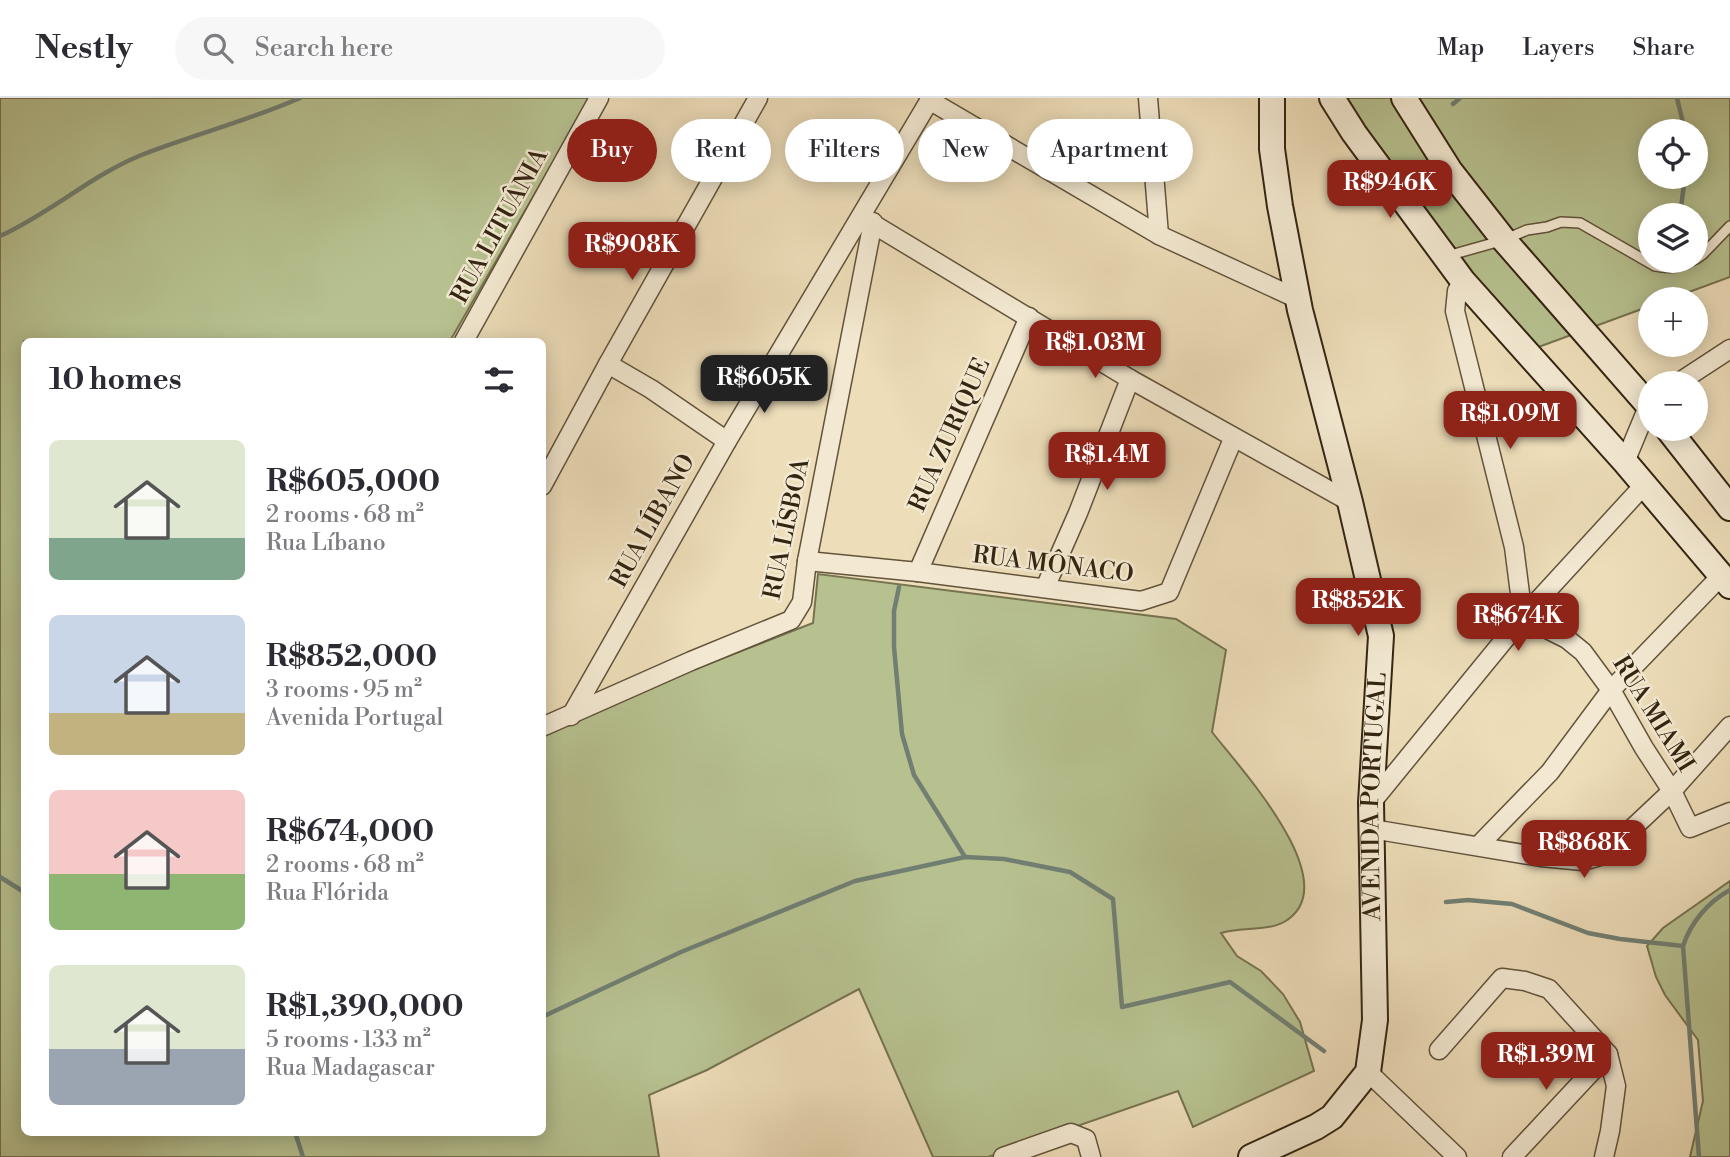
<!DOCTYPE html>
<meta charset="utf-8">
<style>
:root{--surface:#fff;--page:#f7f7f7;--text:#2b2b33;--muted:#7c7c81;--line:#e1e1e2;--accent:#8f2418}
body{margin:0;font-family:"Libre Bodoni",serif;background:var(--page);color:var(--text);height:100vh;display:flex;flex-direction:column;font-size:26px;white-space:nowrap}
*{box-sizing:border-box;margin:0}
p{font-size:23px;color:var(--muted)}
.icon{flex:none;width:38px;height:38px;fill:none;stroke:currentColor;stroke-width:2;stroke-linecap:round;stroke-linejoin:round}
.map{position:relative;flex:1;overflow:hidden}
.panel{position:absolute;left:21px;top:240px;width:525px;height:798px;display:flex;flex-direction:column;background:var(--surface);border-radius:10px;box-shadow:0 4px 18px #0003}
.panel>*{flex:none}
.guide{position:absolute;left:567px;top:21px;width:665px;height:63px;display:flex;gap:14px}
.fabs{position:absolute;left:1638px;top:21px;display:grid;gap:14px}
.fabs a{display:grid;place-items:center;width:70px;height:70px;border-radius:50%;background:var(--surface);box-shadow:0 4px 18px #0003;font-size:35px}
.price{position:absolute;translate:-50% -60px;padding:0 16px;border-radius:14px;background:var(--accent);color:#fff;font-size:23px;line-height:46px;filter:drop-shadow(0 2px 4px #0008)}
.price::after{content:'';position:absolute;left:50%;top:42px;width:21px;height:16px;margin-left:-10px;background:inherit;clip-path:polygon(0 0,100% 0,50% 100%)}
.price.active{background:#222;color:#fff}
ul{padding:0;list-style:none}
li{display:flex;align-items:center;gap:21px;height:175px;padding:0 28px}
li span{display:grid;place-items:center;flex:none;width:196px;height:140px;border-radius:10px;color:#555}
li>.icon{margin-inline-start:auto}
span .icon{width:84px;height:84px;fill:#fffc;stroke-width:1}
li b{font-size:30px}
h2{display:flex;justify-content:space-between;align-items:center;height:84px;padding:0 28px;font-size:30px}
.pill{padding:0 24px;border-radius:32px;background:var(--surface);box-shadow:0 4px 18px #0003;font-size:24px;line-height:63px}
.pill.active{background:var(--accent);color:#fff}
header{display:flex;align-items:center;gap:42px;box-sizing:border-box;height:98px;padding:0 35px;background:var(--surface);border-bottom:2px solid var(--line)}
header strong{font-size:33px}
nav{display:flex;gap:38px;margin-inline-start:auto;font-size:24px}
.search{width:490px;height:63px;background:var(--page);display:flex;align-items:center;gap:18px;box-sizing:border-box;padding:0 24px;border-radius:38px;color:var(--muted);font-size:26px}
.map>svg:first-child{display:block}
</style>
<header>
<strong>Nestly</strong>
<div class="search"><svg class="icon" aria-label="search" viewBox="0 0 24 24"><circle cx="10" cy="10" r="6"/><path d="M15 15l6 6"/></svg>Search here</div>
<nav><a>Map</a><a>Layers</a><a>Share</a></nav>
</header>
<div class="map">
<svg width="1730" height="1059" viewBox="0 0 1730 1059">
<rect width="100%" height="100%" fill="#edddb9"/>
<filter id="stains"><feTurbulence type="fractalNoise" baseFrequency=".00286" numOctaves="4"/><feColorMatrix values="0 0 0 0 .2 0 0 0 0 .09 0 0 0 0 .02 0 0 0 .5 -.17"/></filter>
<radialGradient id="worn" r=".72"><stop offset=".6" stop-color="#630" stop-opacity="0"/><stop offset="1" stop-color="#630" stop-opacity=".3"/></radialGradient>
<g fill="#b7c190" stroke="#767350" stroke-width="2" fill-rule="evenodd">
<path d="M 0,0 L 590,0 L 450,243 L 24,243 L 24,1034 L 542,1034 L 543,630 L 813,525 L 818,476 L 1176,521 L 1226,552 L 1212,634 C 1239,669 1349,787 1284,824 C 1268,833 1239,829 1221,835 L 1237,858 L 1261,873 L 1283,896 L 1300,924 L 1314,973 L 1193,1029 L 1178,993 L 988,1059 L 933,1059 L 859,891 L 707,972 L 649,997 L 659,1059 L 0,1059 Z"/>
<path d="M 1347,0 L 1730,0 L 1730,179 L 1670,201 L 1650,201 L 1650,208 L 1533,251 L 1409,97 ZM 1650,33 L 1696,33 L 1696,79 L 1650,79 ZM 1650,117 L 1696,117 L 1696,163 L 1650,163 Z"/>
<path d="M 1730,783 L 1730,1059 L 1690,1059 L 1703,1003 L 1698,942 L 1665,897 L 1656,879 L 1647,848 L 1663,830 Z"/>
</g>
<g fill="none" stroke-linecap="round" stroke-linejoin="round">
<g stroke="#717f73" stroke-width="4.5">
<path d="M 1677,0 L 1685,33"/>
<path d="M 1453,6 L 1460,0"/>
<path d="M 1680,117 L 1685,79"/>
<path d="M 0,138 C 49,116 89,79 139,58 C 192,37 248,23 300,0"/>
<path d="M 899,489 L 894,513 L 894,549 L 902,636 L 914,677 L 965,759"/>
<path d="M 0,779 L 24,794"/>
<path d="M 1446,804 L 1468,802 L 1512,806 L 1588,835 L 1620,841 L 1683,848"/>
<path d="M 542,919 L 681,854 L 855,783 L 965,759 L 1004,761 L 1070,774 L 1113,801 L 1122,909 L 1230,884 L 1324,953"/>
<path d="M 295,1034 L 303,1059"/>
<path d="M 1699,1059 L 1683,848 C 1691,824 1708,804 1730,792"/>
</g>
<defs>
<g id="lane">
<path d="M 1447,158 L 1504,142 L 1527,132 L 1547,129 L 1561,124 L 1580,125 L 1655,168 C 1669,171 1679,170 1692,163"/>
<path d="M 1696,161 L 1703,156 L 1730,128"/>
</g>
<g id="street">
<path d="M 1148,0 L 1159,137"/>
<path d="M 929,2 L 1159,137 L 1298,201"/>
<path d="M 863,120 L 1130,281 L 1350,404"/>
<path d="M 1463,183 L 1457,193 L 1455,213 L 1514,449 L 1523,519 L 1567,541 L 1583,554 L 1611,592 L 1644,650 L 1672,693 L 1690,730 L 1730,714"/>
<path d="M 464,243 L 599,0"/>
<path d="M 608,266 L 651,291 L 727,343"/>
<path d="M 1678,285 L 1730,251"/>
<path d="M 1625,364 L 1650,304"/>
<path d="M 542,388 L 608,266 L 758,0"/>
<path d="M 807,463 L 918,474 L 1141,503 L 1169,494 L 1233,341"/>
<path d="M 918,474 L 1029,219"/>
<path d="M 1045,490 L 1078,415 L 1130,281"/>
<path d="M 571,618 L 727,343 L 931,0"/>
<path d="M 542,629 L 691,563 L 791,522 L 802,504 L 807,463 L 873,124"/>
<path d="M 1371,705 L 1523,519 L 1644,387"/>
<path d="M 1372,731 L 1541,759 L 1583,763 L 1604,757 L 1672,693 L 1730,628"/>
<path d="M 1479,747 L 1550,674 L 1611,592 L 1722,477"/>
<path d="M 1439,952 L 1502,880 L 1525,883 L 1549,891 L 1608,956 L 1616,988 L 1610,1033 L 1604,1059"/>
<path d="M 1368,974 L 1457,1059"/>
<path d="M 1003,1059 L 1071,1035 L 1086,1041 L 1091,1059"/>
<path d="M 1512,1059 L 1608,956"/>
</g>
<g id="secondary">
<path d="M 1332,0 L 1354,35 L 1463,183 L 1625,364 L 1730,488"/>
<path d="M 1404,0 L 1450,73 L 1504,142 L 1650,309"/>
<path d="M 1668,331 L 1730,410"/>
<path id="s1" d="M 1251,1059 L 1316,1029 L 1332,1019 L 1368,974 L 1375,922 L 1371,705 L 1381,538 L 1350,404 L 1300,212 L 1280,108 L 1272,51 L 1272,0"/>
</g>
</defs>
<use href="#lane" stroke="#62533b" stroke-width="12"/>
<use href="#street" stroke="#62533b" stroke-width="21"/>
<use href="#secondary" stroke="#342511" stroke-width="28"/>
<use href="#lane" stroke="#f3e9d2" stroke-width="9"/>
<use href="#street" stroke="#f3e9d2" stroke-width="18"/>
<use href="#secondary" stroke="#f3e9d2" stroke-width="24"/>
</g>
<g text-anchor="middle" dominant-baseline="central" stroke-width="5" stroke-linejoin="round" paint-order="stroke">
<g font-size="24" fill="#342511" stroke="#f3e9d2">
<text transform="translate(500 128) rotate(-61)">RUA LITUÂNIA</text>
<text transform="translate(950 337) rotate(-66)">RUA ZURIQUE</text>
<text transform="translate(653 423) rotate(-61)">RUA LÍBANO</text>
<text transform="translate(787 431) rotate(-78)">RUA LÍSBOA</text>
<text transform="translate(1053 467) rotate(7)">RUA MÔNACO</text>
<text transform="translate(1653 616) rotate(58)">RUA MIAMI</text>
<text stroke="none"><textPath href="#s1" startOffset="424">AVENIDA PORTUGAL</textPath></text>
</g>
</g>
<rect width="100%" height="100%" filter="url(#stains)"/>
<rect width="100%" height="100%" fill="url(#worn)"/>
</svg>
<div class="fabs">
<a><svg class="icon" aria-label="locate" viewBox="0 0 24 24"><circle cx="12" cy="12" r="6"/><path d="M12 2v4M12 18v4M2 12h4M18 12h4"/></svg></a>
<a><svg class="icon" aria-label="layers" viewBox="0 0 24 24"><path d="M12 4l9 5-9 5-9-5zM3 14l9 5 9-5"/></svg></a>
<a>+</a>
<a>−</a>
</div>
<b class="price" style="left:1390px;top:122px">R$946K</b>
<b class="price" style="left:632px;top:184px">R$908K</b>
<b class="price" style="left:1095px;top:282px">R$1.03M</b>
<b class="price active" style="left:764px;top:317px">R$605K</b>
<b class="price" style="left:1510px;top:353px">R$1.09M</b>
<b class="price" style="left:1107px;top:394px">R$1.4M</b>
<b class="price" style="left:1358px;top:540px">R$852K</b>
<b class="price" style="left:1518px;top:555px">R$674K</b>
<b class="price" style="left:1584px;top:782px">R$868K</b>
<b class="price" style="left:1546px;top:994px">R$1.39M</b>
<div class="guide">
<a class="pill active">Buy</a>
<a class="pill">Rent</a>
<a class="pill">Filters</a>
<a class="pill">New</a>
<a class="pill">Apartment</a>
</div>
<section class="panel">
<h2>10 homes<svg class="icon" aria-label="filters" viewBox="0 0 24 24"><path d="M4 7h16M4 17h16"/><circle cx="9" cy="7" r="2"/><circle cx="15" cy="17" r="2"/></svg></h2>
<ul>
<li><span style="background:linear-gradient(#dfe7d0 70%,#7fa58c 0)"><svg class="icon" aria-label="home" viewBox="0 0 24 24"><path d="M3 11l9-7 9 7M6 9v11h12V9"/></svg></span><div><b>R$605,000</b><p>2 rooms · 68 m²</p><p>Rua Líbano</p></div></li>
<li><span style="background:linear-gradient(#c9d6e8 70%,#c2b280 0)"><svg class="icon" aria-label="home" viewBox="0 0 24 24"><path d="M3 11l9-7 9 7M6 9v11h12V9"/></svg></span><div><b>R$852,000</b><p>3 rooms · 95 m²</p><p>Avenida Portugal</p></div></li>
<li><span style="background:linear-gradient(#f6c9c9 60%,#8fb573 0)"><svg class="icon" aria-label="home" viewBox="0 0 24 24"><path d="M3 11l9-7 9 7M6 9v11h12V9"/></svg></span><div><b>R$674,000</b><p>2 rooms · 68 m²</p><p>Rua Flórida</p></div></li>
<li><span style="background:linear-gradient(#dfe7d0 60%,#9aa5b1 0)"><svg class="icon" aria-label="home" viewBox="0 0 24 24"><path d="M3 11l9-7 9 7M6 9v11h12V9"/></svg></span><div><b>R$1,390,000</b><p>5 rooms · 133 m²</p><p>Rua Madagascar</p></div></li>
</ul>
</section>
</div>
